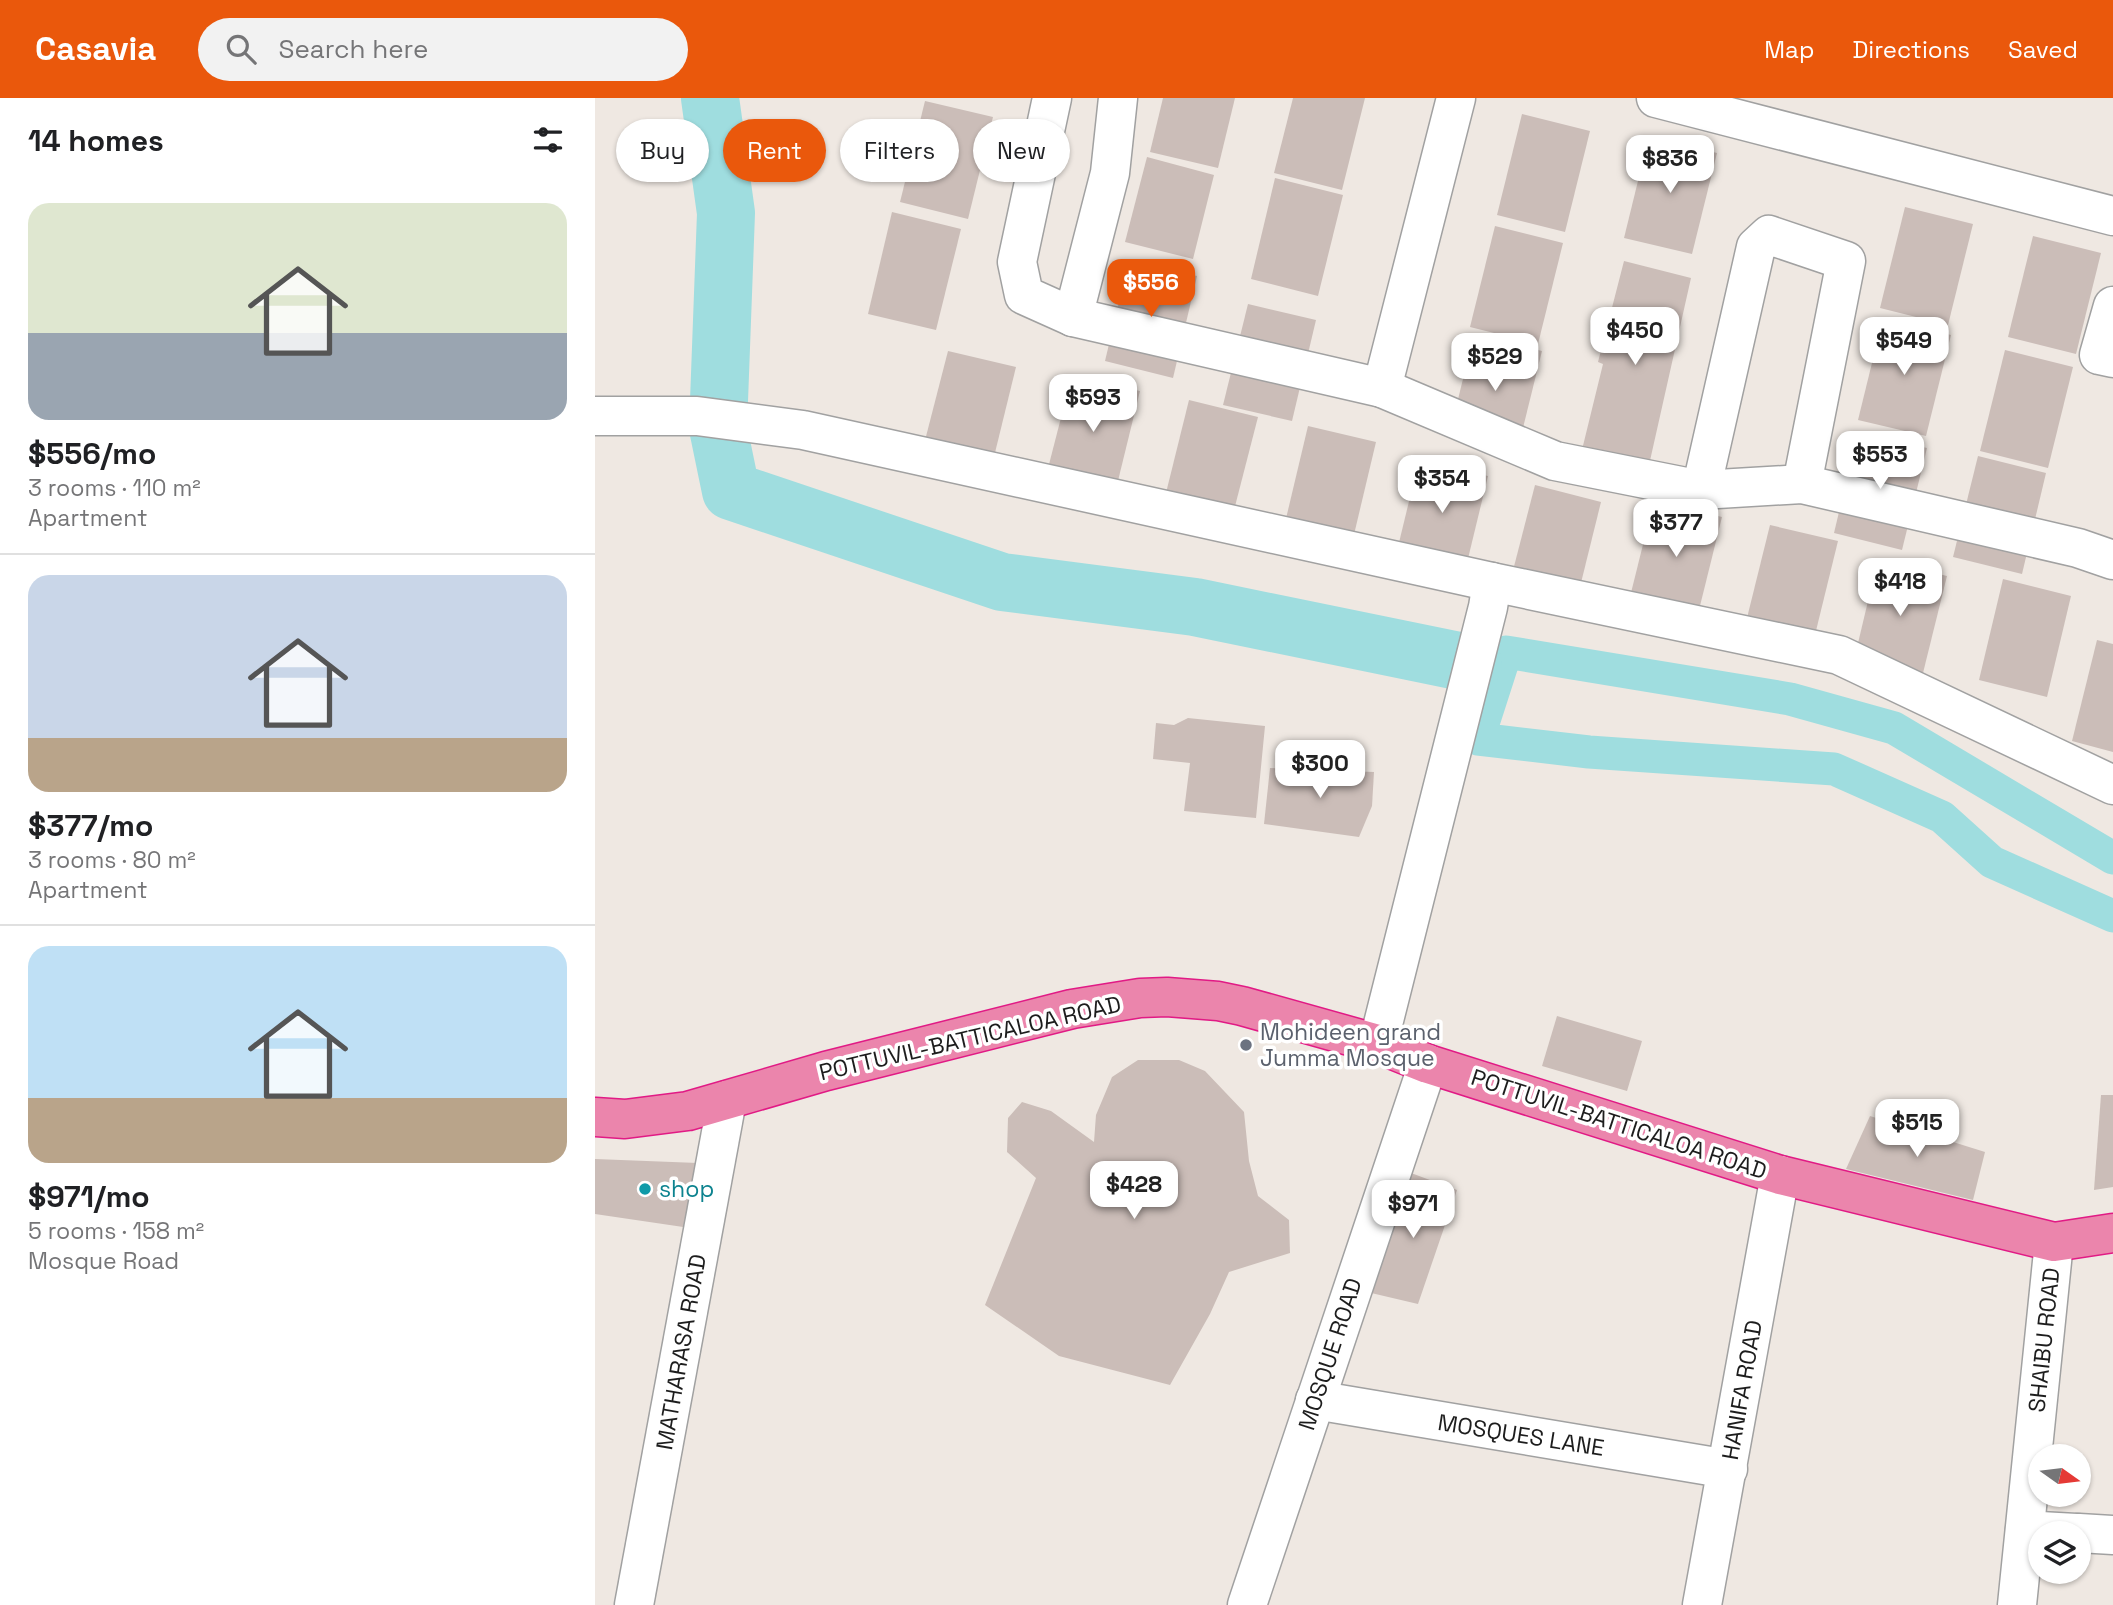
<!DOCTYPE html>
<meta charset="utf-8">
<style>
:root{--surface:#fff;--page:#f2f2f2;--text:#202124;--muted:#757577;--line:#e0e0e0;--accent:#ea580c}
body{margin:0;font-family:"Space Grotesk",sans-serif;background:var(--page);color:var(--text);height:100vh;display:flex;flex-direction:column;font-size:26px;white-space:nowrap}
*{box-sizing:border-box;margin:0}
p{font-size:23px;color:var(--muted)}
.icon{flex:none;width:38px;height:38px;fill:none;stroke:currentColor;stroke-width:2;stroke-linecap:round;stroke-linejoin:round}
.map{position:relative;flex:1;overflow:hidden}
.details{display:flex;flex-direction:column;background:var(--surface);width:595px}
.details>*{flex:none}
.banner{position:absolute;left:21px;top:21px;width:665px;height:63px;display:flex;gap:14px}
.needle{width:46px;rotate:104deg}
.controls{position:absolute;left:1433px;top:1346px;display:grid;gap:14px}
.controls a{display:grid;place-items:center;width:63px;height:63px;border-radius:50%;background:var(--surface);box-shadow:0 2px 5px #0004;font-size:35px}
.price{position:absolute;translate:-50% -60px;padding:0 16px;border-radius:14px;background:#fff;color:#222;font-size:23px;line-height:46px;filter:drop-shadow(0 2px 4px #0008)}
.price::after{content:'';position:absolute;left:50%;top:42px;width:21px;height:16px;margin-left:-10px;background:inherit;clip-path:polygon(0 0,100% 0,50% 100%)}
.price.current{background:var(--accent);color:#fff}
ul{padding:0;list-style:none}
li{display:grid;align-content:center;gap:14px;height:371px;padding:0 28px}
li+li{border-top:2px solid var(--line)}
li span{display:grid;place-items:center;height:217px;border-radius:21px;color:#555}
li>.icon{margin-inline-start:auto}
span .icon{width:126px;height:126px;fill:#fffc;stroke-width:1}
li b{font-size:30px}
h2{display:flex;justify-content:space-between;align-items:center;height:84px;padding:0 28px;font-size:30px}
.pill{padding:0 24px;border-radius:32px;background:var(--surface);box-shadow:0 2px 5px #0004;font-size:24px;line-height:63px}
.pill.current{background:var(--accent);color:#fff}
header{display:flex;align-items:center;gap:42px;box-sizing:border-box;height:98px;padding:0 35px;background:var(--accent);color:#fff}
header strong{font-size:33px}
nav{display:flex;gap:38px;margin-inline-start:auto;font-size:24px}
.search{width:490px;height:63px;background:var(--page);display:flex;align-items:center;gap:18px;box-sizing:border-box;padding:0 24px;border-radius:38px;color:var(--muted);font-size:26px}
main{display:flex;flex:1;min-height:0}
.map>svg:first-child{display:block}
</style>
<header>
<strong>Casavia</strong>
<div class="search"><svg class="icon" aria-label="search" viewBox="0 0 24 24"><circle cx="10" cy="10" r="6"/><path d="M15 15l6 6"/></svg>Search here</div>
<nav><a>Map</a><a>Directions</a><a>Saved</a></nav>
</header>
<main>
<section class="details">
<h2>14 homes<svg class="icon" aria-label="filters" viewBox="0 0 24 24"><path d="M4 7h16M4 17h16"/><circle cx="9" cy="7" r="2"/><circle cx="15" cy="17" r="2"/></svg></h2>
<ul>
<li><span style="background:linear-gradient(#dfe7d0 60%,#9aa5b1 0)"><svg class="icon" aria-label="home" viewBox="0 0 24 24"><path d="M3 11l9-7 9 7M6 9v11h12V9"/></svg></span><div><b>$556/mo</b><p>3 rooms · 110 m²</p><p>Apartment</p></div></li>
<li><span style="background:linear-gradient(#c9d6e8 75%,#b9a48a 0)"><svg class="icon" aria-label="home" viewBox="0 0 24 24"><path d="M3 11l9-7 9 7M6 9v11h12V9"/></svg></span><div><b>$377/mo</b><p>3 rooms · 80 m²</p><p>Apartment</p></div></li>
<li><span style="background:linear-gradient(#bfe0f5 70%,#b9a48a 0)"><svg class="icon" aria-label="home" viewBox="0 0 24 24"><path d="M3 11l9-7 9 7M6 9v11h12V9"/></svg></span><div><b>$971/mo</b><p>5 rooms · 158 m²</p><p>Mosque Road</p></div></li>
</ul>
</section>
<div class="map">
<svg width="1518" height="1507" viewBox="0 0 1518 1507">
<rect width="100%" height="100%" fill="#efe8e2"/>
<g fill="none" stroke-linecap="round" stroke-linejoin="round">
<path stroke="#9fdddf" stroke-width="33" d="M 1518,760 L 1299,630 L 1195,601 L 911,554 L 883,641 L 994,654 L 1239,671 L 1347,719 L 1397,764 L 1518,818"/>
<path stroke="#9fdddf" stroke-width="58" d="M 115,0 L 131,115 L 123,330 L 136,393 L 407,484 L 600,509 L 878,566"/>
</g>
<g fill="#cbbdb8">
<path d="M 568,0 L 640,0 L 623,70 L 555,54 Z"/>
<path d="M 698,0 L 770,0 L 747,92 L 679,75 Z"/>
<path d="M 330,3 L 398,19 L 373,121 L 305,104 Z"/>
<path d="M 927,16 L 995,33 L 970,134 L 902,117 Z"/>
<path d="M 1054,38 L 1122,55 L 1097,156 L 1029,140 Z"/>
<path d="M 552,59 L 619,77 L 598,161 L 530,144 Z"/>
<path d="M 680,80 L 748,97 L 723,198 L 656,181 Z"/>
<path d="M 1310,109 L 1378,126 L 1353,227 L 1285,210 Z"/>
<path d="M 297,114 L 366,131 L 341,232 L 273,216 Z"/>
<path d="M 900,128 L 968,145 L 943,246 L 875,229 Z"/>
<path d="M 1438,138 L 1506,155 L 1481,256 L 1413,239 Z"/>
<path d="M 534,162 L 602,178 L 578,280 L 510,263 Z"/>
<path d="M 1029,163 L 1096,180 L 1052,376 L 985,360 L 1008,266 L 1003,264 Z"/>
<path d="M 653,206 L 721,222 L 697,323 L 628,307 Z"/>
<path d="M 1288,220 L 1356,237 L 1331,338 L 1263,322 Z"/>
<path d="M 879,236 L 947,253 L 922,354 L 854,338 Z"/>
<path d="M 1410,252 L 1478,269 L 1453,370 L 1385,353 Z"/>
<path d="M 353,253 L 421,269 L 396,371 L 327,354 Z"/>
<path d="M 477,277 L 545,293 L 520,395 L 451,378 Z"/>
<path d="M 594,302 L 663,319 L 637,420 L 569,403 Z"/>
<path d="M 713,328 L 781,344 L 757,445 L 689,429 Z"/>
<path d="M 1263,334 L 1332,350 L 1307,452 L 1239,435 Z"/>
<path d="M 1383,358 L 1451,375 L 1427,476 L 1358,459 Z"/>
<path d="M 824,362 L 893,378 L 870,473 L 801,457 Z"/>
<path d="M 940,387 L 1006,404 L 982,501 L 915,484 Z"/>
<path d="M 1059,402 L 1127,419 L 1102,520 L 1034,503 Z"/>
<path d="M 1175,427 L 1243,443 L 1218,545 L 1150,528 Z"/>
<path d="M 1283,461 L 1352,478 L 1327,579 L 1259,562 Z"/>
<path d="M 1408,481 L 1476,498 L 1452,599 L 1384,582 Z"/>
<path d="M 1502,542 L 1518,546 L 1518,654 L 1477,643 Z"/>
<path d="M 593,620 L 670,628 L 661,720 L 589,713 L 595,665 L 558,661 L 561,625 L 579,627 Z"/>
<path d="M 675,670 L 779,674 L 777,708 L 764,739 L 669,726 Z"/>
<path d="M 962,918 L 1047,943 L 1032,993 L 947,968 Z"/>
<path d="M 543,962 L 584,962 L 610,973 L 649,1014 L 654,1063 L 663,1098 L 694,1122 L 695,1155 L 634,1174 L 615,1216 L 575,1287 L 464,1258 L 390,1207 L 441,1080 L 412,1054 L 413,1020 L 427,1004 L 456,1013 L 499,1044 L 501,1017 L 517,979 Z"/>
<path d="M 1506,997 L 1518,997 L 1518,1089 L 1499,1092 Z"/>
<path d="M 1275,1018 L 1390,1054 L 1378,1102 L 1251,1071 Z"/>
<path d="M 0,1061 L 103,1065 L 95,1130 L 0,1116 Z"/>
<path d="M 816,1075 L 862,1092 L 823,1206 L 772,1194 Z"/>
</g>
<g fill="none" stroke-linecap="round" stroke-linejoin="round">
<defs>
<g id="minor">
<path d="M 457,0 L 422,164 L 429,197 L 478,219 L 787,290 L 960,363 L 1106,392 L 1207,386 L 1483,450 L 1518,462"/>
<path d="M 1061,0 L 1518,118"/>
<path d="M 1518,208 L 1504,257 L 1518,260"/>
<path d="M 478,219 L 515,75 L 523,0"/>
<path d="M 787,290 L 861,0"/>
<path d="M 0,318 L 102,318 L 208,332 L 897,484"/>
<path d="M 1106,392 L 1161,149 L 1174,137 L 1251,163 L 1207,386"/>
<path d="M 783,946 L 893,509 L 897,484 L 1244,557 L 1518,687"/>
<path d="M 720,1302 L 1133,1371"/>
<path d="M 1430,1432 L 1481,1435"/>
<path d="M 1484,1435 L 1518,1437"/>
<path d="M 39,1507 L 132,1002"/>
<path d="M 652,1507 L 833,966"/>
<path d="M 1107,1507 L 1185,1077"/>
<path d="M 1422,1507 L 1459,1144"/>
</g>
<path id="highway" d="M 0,1019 L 30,1021 L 93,1013 L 231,973 L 477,911 L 545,900 L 572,899 L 623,903 L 647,908 L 783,946 L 833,966 L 1185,1077 L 1459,1144 L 1518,1135"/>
</defs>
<use href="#minor" stroke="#a1a1a1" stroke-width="41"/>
<use href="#highway" stroke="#e11a85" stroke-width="41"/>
<use href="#minor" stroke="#fff" stroke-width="38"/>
<use href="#highway" stroke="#eb85ac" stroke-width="38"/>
</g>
<circle fill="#6b7280" stroke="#fff" stroke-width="2.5" cx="651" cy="947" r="7"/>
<circle fill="#0f9aa8" stroke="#fff" stroke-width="2.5" cx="50" cy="1091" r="7"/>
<g text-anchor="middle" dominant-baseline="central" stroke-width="7" stroke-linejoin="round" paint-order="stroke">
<g font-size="23" fill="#5b616d" stroke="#fff" text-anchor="start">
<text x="665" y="934">Mohideen grand<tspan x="665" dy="26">Jumma Mosque</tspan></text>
</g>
<g font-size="23" fill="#1d1d1d" stroke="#fff">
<text transform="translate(375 940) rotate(-13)">POTTUVIL-BATTICALOA ROAD</text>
<text transform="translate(1024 1026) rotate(18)">POTTUVIL-BATTICALOA ROAD</text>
<text transform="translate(1449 1242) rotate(-84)">SHAIBU ROAD</text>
<text transform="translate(86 1254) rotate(-80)">MATHARASA ROAD</text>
<text transform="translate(735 1256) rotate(-72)">MOSQUE ROAD</text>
<text transform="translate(1147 1292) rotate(-80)">HANIFA ROAD</text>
<text transform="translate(926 1337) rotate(9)">MOSQUES LANE</text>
</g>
<g font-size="23" fill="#0d838f" stroke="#fff" text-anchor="start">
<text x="64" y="1091">shop</text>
</g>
</g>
</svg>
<div class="controls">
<a><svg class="needle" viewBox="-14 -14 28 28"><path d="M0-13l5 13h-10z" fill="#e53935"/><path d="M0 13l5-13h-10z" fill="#757577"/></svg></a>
<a><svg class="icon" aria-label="layers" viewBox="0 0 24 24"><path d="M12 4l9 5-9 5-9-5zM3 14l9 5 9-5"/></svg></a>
</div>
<b class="price" style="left:1075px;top:97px">$836</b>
<b class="price current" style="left:556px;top:221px">$556</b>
<b class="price" style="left:1040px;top:269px">$450</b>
<b class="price" style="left:1309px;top:279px">$549</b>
<b class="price" style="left:900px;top:295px">$529</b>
<b class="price" style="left:498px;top:336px">$593</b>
<b class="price" style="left:1285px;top:393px">$553</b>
<b class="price" style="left:847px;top:417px">$354</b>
<b class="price" style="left:1081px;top:461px">$377</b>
<b class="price" style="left:1305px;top:520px">$418</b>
<b class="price" style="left:725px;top:702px">$300</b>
<b class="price" style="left:1322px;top:1061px">$515</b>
<b class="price" style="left:539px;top:1123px">$428</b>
<b class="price" style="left:818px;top:1142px">$971</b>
<div class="banner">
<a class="pill">Buy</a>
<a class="pill current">Rent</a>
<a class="pill">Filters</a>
<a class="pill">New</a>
</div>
</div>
</main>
